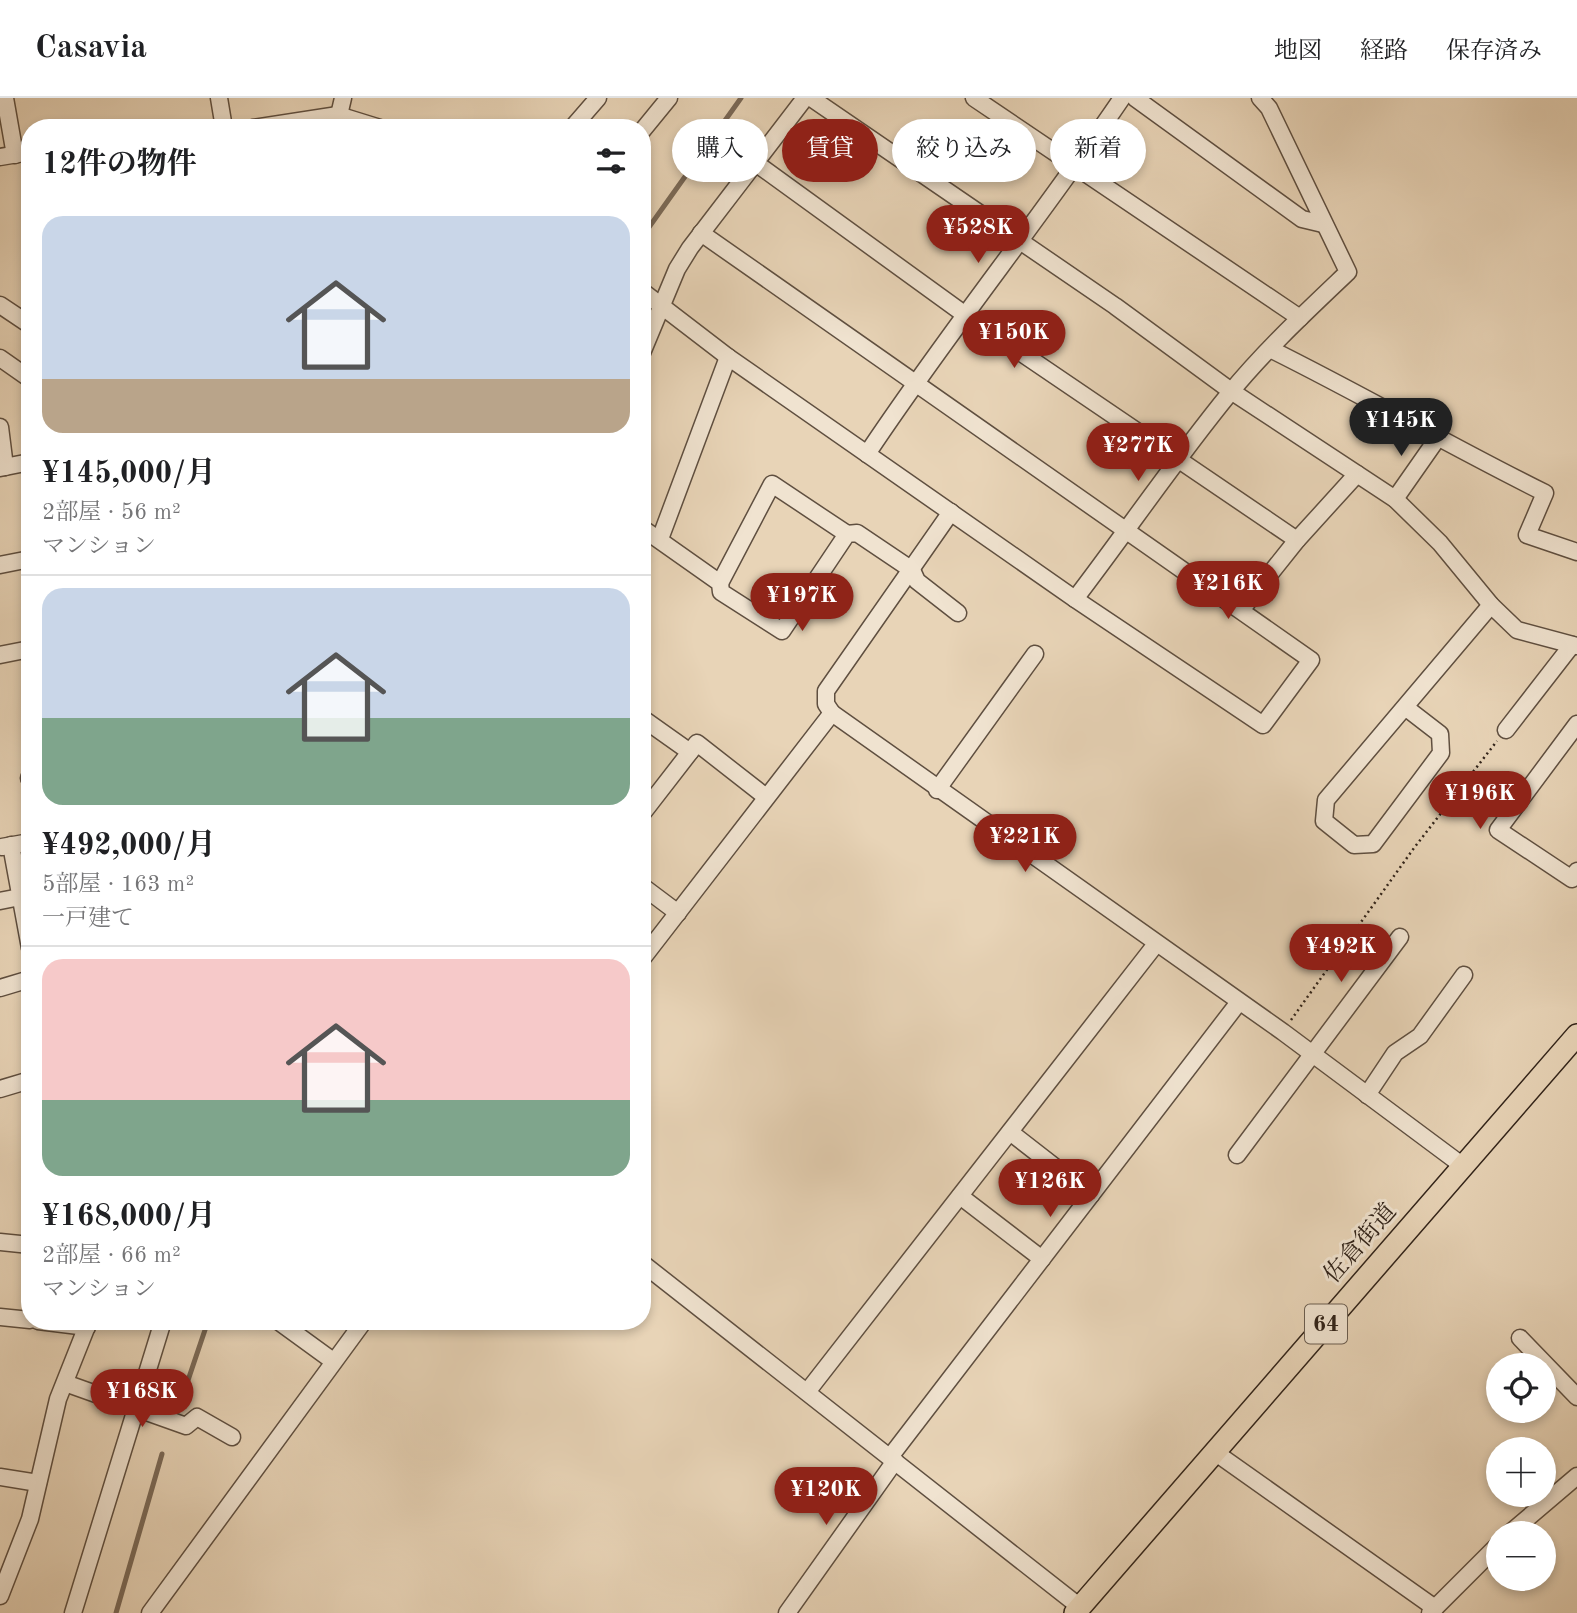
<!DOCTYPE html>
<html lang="ja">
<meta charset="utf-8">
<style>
:root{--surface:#fff;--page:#f2f2f2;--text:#202124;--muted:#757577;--line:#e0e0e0;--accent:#8f2418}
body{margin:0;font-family:"Old Standard TT","Noto Serif JP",serif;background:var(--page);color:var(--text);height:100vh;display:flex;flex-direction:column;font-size:26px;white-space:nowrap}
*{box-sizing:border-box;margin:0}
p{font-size:23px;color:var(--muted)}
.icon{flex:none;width:38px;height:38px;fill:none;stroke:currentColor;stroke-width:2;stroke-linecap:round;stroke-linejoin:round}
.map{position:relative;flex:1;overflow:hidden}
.sheet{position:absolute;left:21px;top:21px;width:630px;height:1211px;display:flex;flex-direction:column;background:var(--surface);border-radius:28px;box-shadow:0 4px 10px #0003}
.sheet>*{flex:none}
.banner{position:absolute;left:672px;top:21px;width:665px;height:63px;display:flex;gap:14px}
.controls{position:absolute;left:1486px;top:1255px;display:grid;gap:14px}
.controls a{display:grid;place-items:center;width:70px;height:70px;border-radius:50%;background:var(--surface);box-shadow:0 4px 10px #0003;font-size:35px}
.price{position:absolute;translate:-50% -60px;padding:0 16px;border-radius:24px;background:var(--accent);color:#fff;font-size:23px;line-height:46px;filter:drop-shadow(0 2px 4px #0008)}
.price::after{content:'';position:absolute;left:50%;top:42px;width:21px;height:16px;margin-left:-10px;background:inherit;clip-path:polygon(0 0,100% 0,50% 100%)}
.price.active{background:#222;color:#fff}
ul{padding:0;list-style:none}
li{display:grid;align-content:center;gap:14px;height:371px;padding:0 21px}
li+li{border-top:2px solid var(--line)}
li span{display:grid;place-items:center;height:217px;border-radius:21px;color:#555}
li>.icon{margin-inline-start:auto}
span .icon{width:126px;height:126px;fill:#fffc;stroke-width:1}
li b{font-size:30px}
h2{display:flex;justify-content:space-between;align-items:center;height:84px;padding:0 21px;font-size:30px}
.pill{padding:0 24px;border-radius:32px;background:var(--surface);box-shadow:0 4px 10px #0003;font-size:24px;line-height:63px}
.pill.active{background:var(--accent);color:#fff}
header{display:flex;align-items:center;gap:42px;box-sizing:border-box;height:98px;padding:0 35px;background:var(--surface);border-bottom:2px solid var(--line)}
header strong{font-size:33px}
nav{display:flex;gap:38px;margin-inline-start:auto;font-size:24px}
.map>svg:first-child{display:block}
</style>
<header>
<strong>Casavia</strong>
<nav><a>地図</a><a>経路</a><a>保存済み</a></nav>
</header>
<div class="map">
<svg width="1577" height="1515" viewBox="0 0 1577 1515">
<rect width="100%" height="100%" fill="#e8d4b7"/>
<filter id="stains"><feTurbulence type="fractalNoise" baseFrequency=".00286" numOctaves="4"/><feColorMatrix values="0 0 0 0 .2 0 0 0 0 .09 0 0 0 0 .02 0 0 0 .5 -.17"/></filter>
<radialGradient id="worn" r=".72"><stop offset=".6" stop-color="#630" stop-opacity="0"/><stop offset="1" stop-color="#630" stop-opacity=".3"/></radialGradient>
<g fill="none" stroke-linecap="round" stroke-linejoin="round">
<g stroke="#7a6957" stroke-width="5">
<path d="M 642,139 L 741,0"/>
<path d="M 180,1306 L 208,1223"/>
<path d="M 116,1515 L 162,1356"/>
</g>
<defs>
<g id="minor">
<path d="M 5,0 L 15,57"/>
<path d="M 219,0 L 224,30"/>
<path d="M 811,0 L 1115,208 L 1231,293 L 1395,401 L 1440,445 L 1491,507 L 1517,532 L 1577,548"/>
<path d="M 974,0 L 1300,220"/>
<path d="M 1135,0 L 1302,121 L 1323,126"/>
<path d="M 253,30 L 338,17 L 380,30"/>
<path d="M 336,30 L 343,0"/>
<path d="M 572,30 L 598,0"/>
<path d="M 642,33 L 669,0"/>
<path d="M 0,59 L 30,54"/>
<path d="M 757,66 L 964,216 L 1297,442"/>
<path d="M 642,193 L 728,259 L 1075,501 L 1263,627 L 1311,562 L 701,135"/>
<path d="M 0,207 L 30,227"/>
<path d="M 1270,251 C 1363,297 1452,349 1545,395 L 1527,437 L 1577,454"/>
<path d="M 642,255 L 677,171 L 690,150 L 805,0"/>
<path d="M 0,260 L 30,281"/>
<path d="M 0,329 L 5,369"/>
<path d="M 867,356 C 948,234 1040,121 1122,0"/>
<path d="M 0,370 L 30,364"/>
<path d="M 1395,401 L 1437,341"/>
<path d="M 642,430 L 720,485 L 721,494 L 782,533 L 847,436 L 857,435 L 912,472 L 917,483 L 958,515"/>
<path d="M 660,441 L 728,259"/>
<path d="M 0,467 L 30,461"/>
<path d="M 720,485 L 772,386 L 847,436"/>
<path d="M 1075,501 C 1127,433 1175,362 1229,296 C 1265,252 1307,213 1348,174 L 1269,10 L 1260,0"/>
<path d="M 1242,511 L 1297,442 L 1357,376"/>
<path d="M 0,557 L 30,551"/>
<path d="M 1405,609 L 1440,636 L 1441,655 L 1373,746 L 1354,747 L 1324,723 L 1326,702 L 1491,507"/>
<path d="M 832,615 L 826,606 L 826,593 L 951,414"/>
<path d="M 642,620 L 690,654"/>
<path d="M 1577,626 L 1498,732 L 1572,781 L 1577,773"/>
<path d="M 1506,632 L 1572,547"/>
<path d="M 29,680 L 30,680"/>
<path d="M 937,692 L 1035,556"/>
<path d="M 642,716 L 697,645 L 766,699"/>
<path d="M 11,747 L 30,850"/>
<path d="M 2,749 L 30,744"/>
<path d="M 642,788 L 678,815"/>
<path d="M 0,803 L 20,799"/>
<path d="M 642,861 L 832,615 L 1283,934 L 1463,1068"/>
<path d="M 0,890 L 30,881"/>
<path d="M 0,991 L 30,982"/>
<path d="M 1367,997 L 1395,955 L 1420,938 L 1464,877"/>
<path d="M 1010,1034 L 1091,1097"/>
<path d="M 1237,1057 L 1400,839"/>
<path d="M 960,1098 L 1042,1161"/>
<path d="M 0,1144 L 30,1147"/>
<path d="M 642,1165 L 1080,1509"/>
<path d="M 0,1219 L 30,1222"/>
<path d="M 38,1223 L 87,1229"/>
<path d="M 278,1223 L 333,1263"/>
<path d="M 1520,1240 L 1577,1299"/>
<path d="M 65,1285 L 186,1328 L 197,1319 L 232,1339"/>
<path d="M 807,1294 L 1156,846"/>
<path d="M 1216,1355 L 1435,1510"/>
<path d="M 890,1359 L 1239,904"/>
<path d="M 0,1379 L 38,1385"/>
<path d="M 1510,1435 L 1577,1378"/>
<path d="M 0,1498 L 30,1421 L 58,1301 L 89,1223"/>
<path d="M 73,1515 L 163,1223"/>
<path d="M 150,1515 L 364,1223"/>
<path d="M 787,1515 L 895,1363"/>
<path d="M 1430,1515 L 1498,1447"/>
</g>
<path id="major" d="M 1075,1515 L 1577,937"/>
</defs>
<use href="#minor" stroke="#5f4f40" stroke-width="19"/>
<use href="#major" stroke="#312319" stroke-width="24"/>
<path stroke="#312319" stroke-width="2.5" stroke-dasharray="2 3.5" stroke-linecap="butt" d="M 1291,922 L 1414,750 L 1497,643"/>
<use href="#minor" stroke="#f0e3d0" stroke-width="16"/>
<use href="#major" stroke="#e8d4b7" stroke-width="21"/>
</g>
<g text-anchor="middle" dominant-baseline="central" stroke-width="6" stroke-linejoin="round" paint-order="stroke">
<rect fill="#f0e3d0" stroke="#6a5d50" stroke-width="2" x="1305" y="1206.5" width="42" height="39" rx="5"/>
<g font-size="23" font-weight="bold" fill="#312319">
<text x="1326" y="1226">64</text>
</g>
<g font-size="24" fill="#312319" stroke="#f0e3d0">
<text transform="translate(1361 1146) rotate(-49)">佐倉街道</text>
</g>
</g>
<rect width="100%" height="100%" filter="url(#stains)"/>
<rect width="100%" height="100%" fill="url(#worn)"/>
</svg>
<div class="controls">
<a><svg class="icon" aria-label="locate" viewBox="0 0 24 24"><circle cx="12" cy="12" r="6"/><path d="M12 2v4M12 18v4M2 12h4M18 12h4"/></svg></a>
<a>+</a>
<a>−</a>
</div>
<b class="price" style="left:978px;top:167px">¥528K</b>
<b class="price" style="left:1014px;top:272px">¥150K</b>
<b class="price active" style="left:1401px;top:360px">¥145K</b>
<b class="price" style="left:1138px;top:385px">¥277K</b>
<b class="price" style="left:1228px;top:523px">¥216K</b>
<b class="price" style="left:802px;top:535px">¥197K</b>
<b class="price" style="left:1480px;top:733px">¥196K</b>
<b class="price" style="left:1025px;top:776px">¥221K</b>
<b class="price" style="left:1341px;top:886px">¥492K</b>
<b class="price" style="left:1050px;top:1121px">¥126K</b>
<b class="price" style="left:142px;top:1331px">¥168K</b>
<b class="price" style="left:826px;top:1429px">¥120K</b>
<div class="banner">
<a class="pill">購入</a>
<a class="pill active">賃貸</a>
<a class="pill">絞り込み</a>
<a class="pill">新着</a>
</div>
<section class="sheet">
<h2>12件の物件<svg class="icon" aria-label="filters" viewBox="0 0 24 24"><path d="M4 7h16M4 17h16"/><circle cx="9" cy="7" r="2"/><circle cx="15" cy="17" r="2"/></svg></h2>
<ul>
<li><span style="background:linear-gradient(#c9d6e8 75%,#b9a48a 0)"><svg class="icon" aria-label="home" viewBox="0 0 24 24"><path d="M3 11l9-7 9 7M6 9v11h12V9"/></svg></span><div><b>¥145,000/月</b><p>2部屋 · 56 m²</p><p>マンション</p></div></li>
<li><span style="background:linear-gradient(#c9d6e8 60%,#7fa58c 0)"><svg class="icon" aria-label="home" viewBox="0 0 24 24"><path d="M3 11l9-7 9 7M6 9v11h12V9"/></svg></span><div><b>¥492,000/月</b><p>5部屋 · 163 m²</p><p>一戸建て</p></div></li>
<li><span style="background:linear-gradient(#f6c9c9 65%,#7fa58c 0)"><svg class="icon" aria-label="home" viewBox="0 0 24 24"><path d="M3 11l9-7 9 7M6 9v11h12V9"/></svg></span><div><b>¥168,000/月</b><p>2部屋 · 66 m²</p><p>マンション</p></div></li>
</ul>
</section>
</div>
